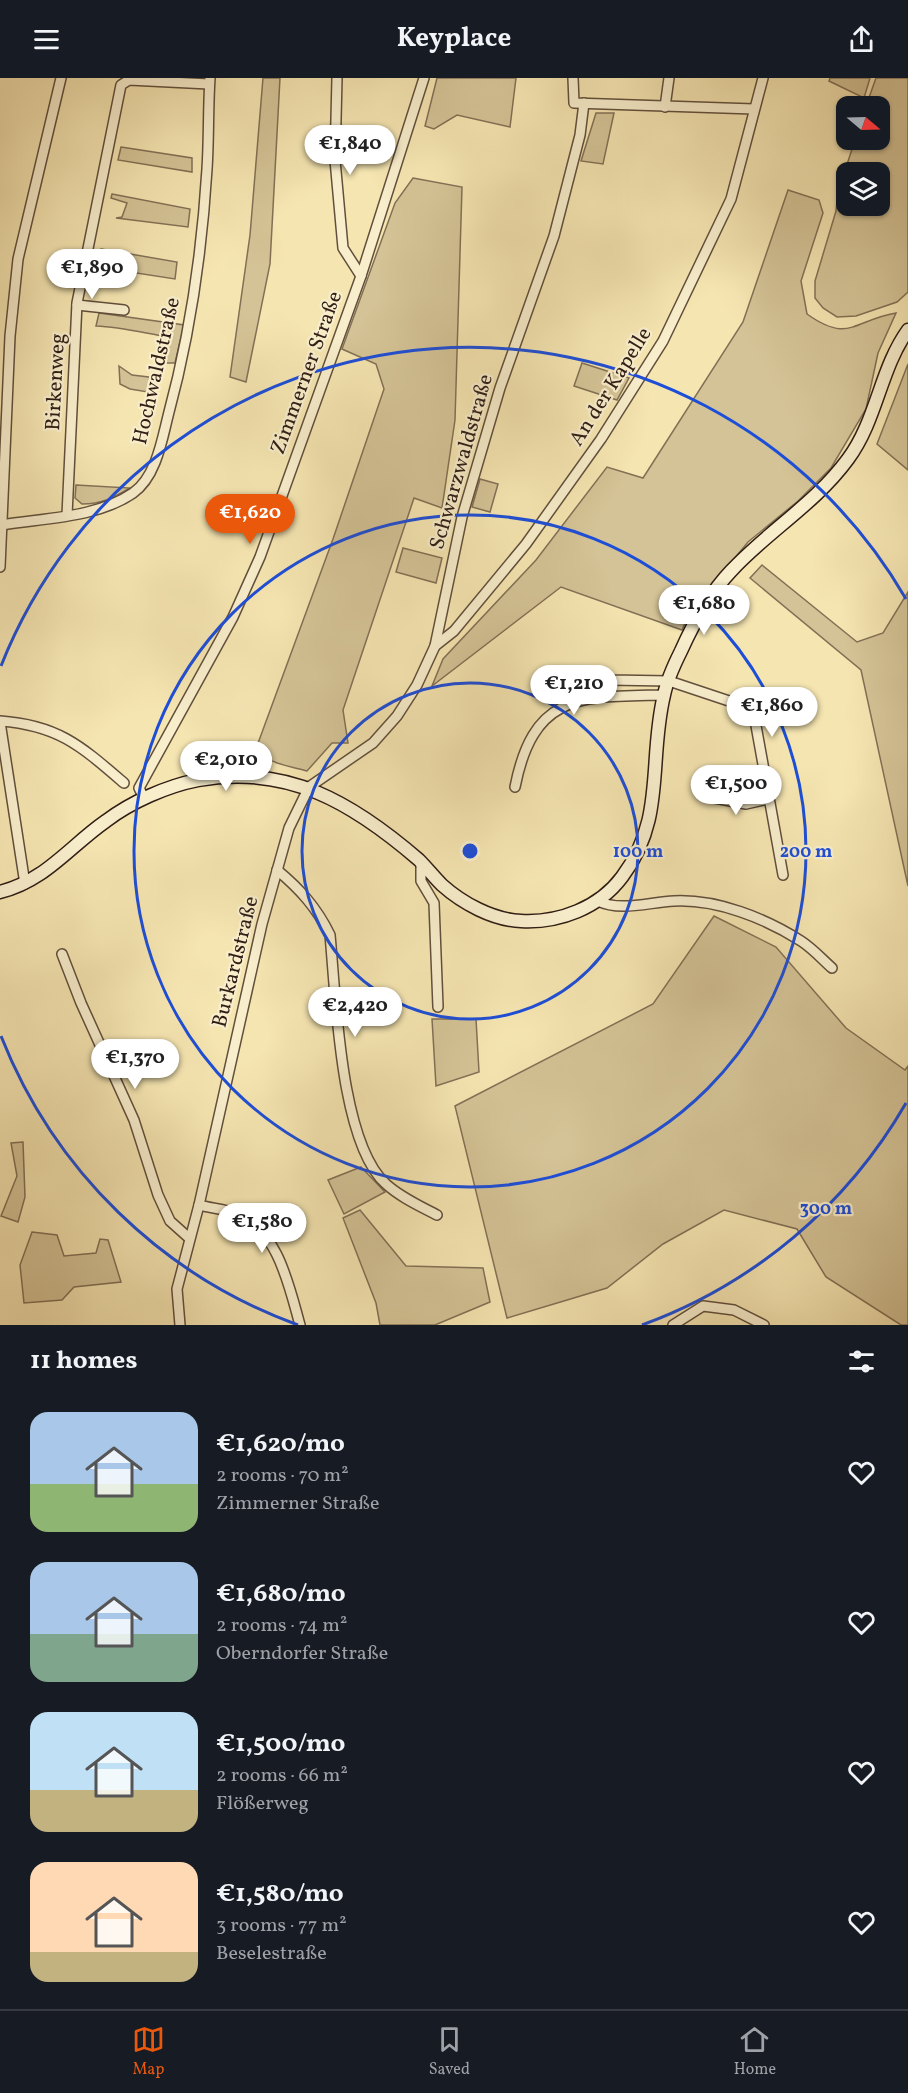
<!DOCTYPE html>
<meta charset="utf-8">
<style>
:root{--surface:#171b24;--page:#20242c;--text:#f1f3f6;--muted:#9ea1a6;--line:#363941;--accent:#ea580c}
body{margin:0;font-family:Vollkorn,serif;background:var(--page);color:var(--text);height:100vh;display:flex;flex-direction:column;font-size:22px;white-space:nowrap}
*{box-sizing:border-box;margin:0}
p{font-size:20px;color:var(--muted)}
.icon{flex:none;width:33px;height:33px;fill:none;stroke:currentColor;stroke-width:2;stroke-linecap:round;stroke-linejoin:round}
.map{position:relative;height:1247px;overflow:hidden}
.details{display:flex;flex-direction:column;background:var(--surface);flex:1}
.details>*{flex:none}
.needle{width:39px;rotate:109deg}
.fabs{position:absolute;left:836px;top:18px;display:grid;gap:12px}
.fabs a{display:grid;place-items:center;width:54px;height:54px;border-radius:12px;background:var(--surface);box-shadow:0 2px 4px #0004;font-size:30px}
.price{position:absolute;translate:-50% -51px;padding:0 14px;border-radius:21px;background:#fff;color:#222;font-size:20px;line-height:39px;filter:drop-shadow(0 2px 3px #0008)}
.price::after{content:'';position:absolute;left:50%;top:36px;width:18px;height:14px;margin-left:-9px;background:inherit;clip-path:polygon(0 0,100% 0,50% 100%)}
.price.on{background:var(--accent);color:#fff}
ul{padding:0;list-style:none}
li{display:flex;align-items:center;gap:18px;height:150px;padding:0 30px}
li span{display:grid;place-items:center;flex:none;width:168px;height:120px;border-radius:18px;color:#555}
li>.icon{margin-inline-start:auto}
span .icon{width:72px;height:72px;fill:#fffc;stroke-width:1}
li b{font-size:26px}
h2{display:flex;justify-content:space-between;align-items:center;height:72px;padding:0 30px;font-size:26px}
header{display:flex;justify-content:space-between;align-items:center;height:78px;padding:0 30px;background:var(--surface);font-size:27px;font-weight:700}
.tab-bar{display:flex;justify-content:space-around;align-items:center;height:84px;border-top:2px solid var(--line);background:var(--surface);font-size:16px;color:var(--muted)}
.tab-bar a{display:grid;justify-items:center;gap:3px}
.tab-bar .on{color:var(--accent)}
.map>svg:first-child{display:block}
</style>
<header><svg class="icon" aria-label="menu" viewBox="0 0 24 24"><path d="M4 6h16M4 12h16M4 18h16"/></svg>Keyplace<svg class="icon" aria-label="share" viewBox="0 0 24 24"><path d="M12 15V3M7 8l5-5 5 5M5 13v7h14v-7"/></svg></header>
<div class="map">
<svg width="908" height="1247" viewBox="0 0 908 1247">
<rect width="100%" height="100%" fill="#f5e5b1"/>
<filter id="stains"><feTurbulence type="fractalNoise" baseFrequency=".00333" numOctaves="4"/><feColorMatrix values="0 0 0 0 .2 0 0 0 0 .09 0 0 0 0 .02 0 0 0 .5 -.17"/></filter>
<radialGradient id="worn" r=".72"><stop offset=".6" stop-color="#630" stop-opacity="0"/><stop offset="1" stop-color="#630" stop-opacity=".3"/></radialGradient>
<g fill="#d4c396" stroke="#827056" stroke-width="1.5" fill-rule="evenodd">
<path d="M 263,0 L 280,0 L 270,186 L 246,304 L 230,299 L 250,157 Z"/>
<path d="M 437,0 L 516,0 L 510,49 L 457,37 L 434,51 L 425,48 Z"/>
<path d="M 830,0 L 870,0 L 864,20 L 829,3 Z"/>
<path d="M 876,0 L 908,0 L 908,214 L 897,224 L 856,238 L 837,239 L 823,230 L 815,220 L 815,203 L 836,133 L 838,114 L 855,62 L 879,62 L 879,28 L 866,28 ZM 846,94 L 879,94 L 879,128 L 846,128 Z"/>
<path d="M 596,35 L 614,35 L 603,86 L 581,83 Z"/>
<path d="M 121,69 L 192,80 L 192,94 L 118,82 Z"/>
<path d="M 413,100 L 462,109 L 455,342 L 442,430 L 414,420 L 343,632 L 348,665 L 332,665 L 307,693 C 290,688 264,686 257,668 L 333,461 L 384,311 L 376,286 L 342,271 L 395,125 Z"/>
<path d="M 788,112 L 819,122 L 823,135 L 801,203 L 807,236 C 849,266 854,242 896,235 L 878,275 L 866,331 L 831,390 L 798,423 L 748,464 L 690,534 L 682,552 L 561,509 L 432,608 L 443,581 L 536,482 L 607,389 L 643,400 L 743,244 Z"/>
<path d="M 112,116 L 190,131 L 188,149 L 116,140 L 122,139 L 127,125 L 111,120 Z"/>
<path d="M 101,171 L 177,184 L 175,201 L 97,189 Z"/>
<path d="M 99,235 L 184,247 L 175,285 L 166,285 L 169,259 C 144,255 121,249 96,248 Z"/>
<path d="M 582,285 L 629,300 L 617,322 L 574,308 Z"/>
<path d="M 908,286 L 908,392 L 877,366 Z"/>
<path d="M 119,288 L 132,297 L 157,300 L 154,315 L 130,311 L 120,306 Z"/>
<path d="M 480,401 L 498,406 L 490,434 L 472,429 Z"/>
<path d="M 76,407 L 130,410 C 113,420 102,426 82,426 L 75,420 Z"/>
<path d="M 403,470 L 442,480 L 436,505 L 396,494 Z"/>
<path d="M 762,487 L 857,564 L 883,555 L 908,514 L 908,808 L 861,592 L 750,500 Z"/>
<path d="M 714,838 L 776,869 L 846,950 L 905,992 L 908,988 L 908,1247 L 901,1247 L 826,1199 L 797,1151 L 724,1132 L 663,1166 L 607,1210 L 507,1240 L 455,1028 L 653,926 Z"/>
<path d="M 476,941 L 479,994 L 436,1008 L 432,941 Z"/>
<path d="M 23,1064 L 25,1119 L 18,1144 L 1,1138 L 17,1098 L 11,1065 Z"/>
<path d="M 361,1089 L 385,1114 L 344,1136 L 328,1102 Z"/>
<path d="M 360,1132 L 406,1188 L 483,1190 L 490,1224 L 435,1247 L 380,1247 L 376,1225 L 343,1140 Z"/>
<path d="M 32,1154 L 57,1157 L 64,1178 L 96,1175 L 100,1161 L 108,1162 L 121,1204 L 74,1209 L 62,1222 L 24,1225 L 20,1187 Z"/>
</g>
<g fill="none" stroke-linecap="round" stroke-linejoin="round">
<defs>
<g id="street">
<path d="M 337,0 L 335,82 L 343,170 L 361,198"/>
<path d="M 573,0 L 574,25 L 754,31"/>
<path d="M 665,29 L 669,0"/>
<path d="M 77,227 L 124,232"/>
<path d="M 67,437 L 77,225 L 121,7 L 129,2 L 209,6"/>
<path d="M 2,447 C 44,440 97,440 133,415 C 156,399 162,362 168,338 C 190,257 202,174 207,91 C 209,61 208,30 210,0"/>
<path d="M 0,489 L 10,258 L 18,181 L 61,0"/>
<path d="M 435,568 L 454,553 L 526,466 L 601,361 L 663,263 L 731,121 L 763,0"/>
<path d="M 585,598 L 609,602 L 669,603 L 753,631 L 783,797"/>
<path d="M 0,643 C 58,647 81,668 124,705"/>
<path d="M 0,644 L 25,806"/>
<path d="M 515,709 C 534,613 582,619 664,617"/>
<path d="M 704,718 L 746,726 L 768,721"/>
<path d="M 144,720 L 139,710 L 233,539 L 260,479 L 361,198 L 424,0"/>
<path d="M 421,785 L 421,803 L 434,825 L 438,929"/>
<path d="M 277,792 C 300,811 317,830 330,857 C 336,919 340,1065 386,1106 C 400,1119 420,1128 437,1137"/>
<path d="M 598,823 C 620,834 650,824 674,823 C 717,821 765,840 801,863 C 812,870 822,881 832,890"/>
<path d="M 62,876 L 81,925 L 134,1042 L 158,1117 L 170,1143 L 189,1160"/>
<path d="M 199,1127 C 210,1130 224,1131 235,1135 C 278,1151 289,1208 300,1247"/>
<path d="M 180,1247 L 177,1211 L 199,1127 L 262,846 L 289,750 L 309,709 L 373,665 L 397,638 L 417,607 L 435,568 L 462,439 L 500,310 L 554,158 L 580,57 L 584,25"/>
<path d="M 673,1247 L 703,1228 L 734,1232 L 764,1247"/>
</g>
<path id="secondary" d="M 0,814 C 45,803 70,768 106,743 C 131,724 167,708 198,702 C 288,686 353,725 419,782 C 427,790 434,799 442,807 C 462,825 493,842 521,843 C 559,845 599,830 622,799 C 666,741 648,683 664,617 C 667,602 674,587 681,573 C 694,544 709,516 731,493 C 768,453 815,426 848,381 C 877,342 880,291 908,252"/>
</defs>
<use href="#street" stroke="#614f3c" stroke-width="12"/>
<use href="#secondary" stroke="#301d15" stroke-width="15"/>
<use href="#street" stroke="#f8eecc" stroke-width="9"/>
<use href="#secondary" stroke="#f8eecc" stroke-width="12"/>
</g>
<g fill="none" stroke="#1d4ed8" stroke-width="3">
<circle cx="470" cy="773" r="168"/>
<circle cx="470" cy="773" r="336"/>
<path d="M906 1025A504 504 0 0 1 642 1247M298 1247A504 504 0 0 1 1 958M1 588A504 504 0 0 1 906 521"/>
</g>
<g text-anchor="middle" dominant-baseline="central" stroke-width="4.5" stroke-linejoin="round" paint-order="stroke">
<g font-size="21" fill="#301d15" stroke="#f8eecc">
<text transform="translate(157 293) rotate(-77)">Hochwaldstraße</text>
<text transform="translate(307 295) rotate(-70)">Zimmerner Straße</text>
<text transform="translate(56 304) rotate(-87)">Birkenweg</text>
<text transform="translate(611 309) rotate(-58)">An der Kapelle</text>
<text transform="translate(462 384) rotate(-74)">Schwarzwaldstraße</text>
<text transform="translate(236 884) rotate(-76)">Burkardstraße</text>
</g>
</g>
<circle cx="470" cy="773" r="9" fill="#1d4ed8" stroke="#f8eecc" stroke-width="3"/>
<g font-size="18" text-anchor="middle" font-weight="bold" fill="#1d4ed8" stroke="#f8eecc" stroke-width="4.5" stroke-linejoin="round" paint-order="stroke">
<text x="638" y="779">100 m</text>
<text x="806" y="779">200 m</text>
<text x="826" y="1136">300 m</text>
</g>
<rect width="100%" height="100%" filter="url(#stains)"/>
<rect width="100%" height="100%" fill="url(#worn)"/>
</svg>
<div class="fabs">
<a><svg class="needle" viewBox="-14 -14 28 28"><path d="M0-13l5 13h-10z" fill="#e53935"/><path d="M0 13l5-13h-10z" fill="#9ea1a6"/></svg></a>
<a><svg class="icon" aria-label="layers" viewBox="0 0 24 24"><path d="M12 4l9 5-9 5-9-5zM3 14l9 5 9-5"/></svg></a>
</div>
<b class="price" style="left:350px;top:98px">€1,840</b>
<b class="price" style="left:92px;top:222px">€1,890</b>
<b class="price on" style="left:250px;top:467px">€1,620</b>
<b class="price" style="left:704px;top:558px">€1,680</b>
<b class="price" style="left:574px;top:638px">€1,210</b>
<b class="price" style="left:772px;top:660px">€1,860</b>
<b class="price" style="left:226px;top:714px">€2,010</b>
<b class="price" style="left:736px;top:738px">€1,500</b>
<b class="price" style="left:355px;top:960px">€2,420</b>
<b class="price" style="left:135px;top:1012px">€1,370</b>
<b class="price" style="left:262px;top:1176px">€1,580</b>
</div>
<section class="details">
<h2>11 homes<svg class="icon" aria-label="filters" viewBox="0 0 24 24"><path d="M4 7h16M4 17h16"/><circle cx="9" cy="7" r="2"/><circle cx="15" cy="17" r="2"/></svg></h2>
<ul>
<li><span style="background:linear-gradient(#a9c7e8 60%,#8fb573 0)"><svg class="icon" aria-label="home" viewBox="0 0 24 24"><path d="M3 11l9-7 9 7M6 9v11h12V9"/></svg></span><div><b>€1,620/mo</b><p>2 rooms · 70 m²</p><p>Zimmerner Straße</p></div><svg class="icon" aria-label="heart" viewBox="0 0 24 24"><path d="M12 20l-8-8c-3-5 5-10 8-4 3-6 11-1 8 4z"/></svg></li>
<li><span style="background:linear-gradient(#a9c7e8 60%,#7fa58c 0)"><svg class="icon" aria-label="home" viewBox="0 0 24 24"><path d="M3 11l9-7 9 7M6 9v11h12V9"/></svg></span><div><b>€1,680/mo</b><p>2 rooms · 74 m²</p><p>Oberndorfer Straße</p></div><svg class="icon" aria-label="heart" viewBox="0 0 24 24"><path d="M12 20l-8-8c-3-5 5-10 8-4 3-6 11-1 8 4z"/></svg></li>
<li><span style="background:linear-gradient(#bfe0f5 65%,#c2b280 0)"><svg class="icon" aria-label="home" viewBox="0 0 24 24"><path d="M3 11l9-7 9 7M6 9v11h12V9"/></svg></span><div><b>€1,500/mo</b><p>2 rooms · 66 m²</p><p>Flößerweg</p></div><svg class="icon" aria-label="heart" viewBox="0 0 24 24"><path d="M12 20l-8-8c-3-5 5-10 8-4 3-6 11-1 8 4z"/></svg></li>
<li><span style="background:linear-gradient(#ffd9b3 75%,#c2b280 0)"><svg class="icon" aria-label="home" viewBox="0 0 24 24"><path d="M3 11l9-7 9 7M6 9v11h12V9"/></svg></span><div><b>€1,580/mo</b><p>3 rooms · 77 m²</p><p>Beselestraße</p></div><svg class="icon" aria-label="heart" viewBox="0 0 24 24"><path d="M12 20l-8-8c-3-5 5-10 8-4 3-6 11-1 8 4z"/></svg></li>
</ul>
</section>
<nav class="tab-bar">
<a class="on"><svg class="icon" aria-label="map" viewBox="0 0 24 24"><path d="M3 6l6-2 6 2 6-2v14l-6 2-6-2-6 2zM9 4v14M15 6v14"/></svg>Map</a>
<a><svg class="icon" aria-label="saved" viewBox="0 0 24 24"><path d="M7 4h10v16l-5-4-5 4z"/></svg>Saved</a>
<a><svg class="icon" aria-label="home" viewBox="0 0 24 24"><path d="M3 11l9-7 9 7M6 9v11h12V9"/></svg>Home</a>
</nav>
